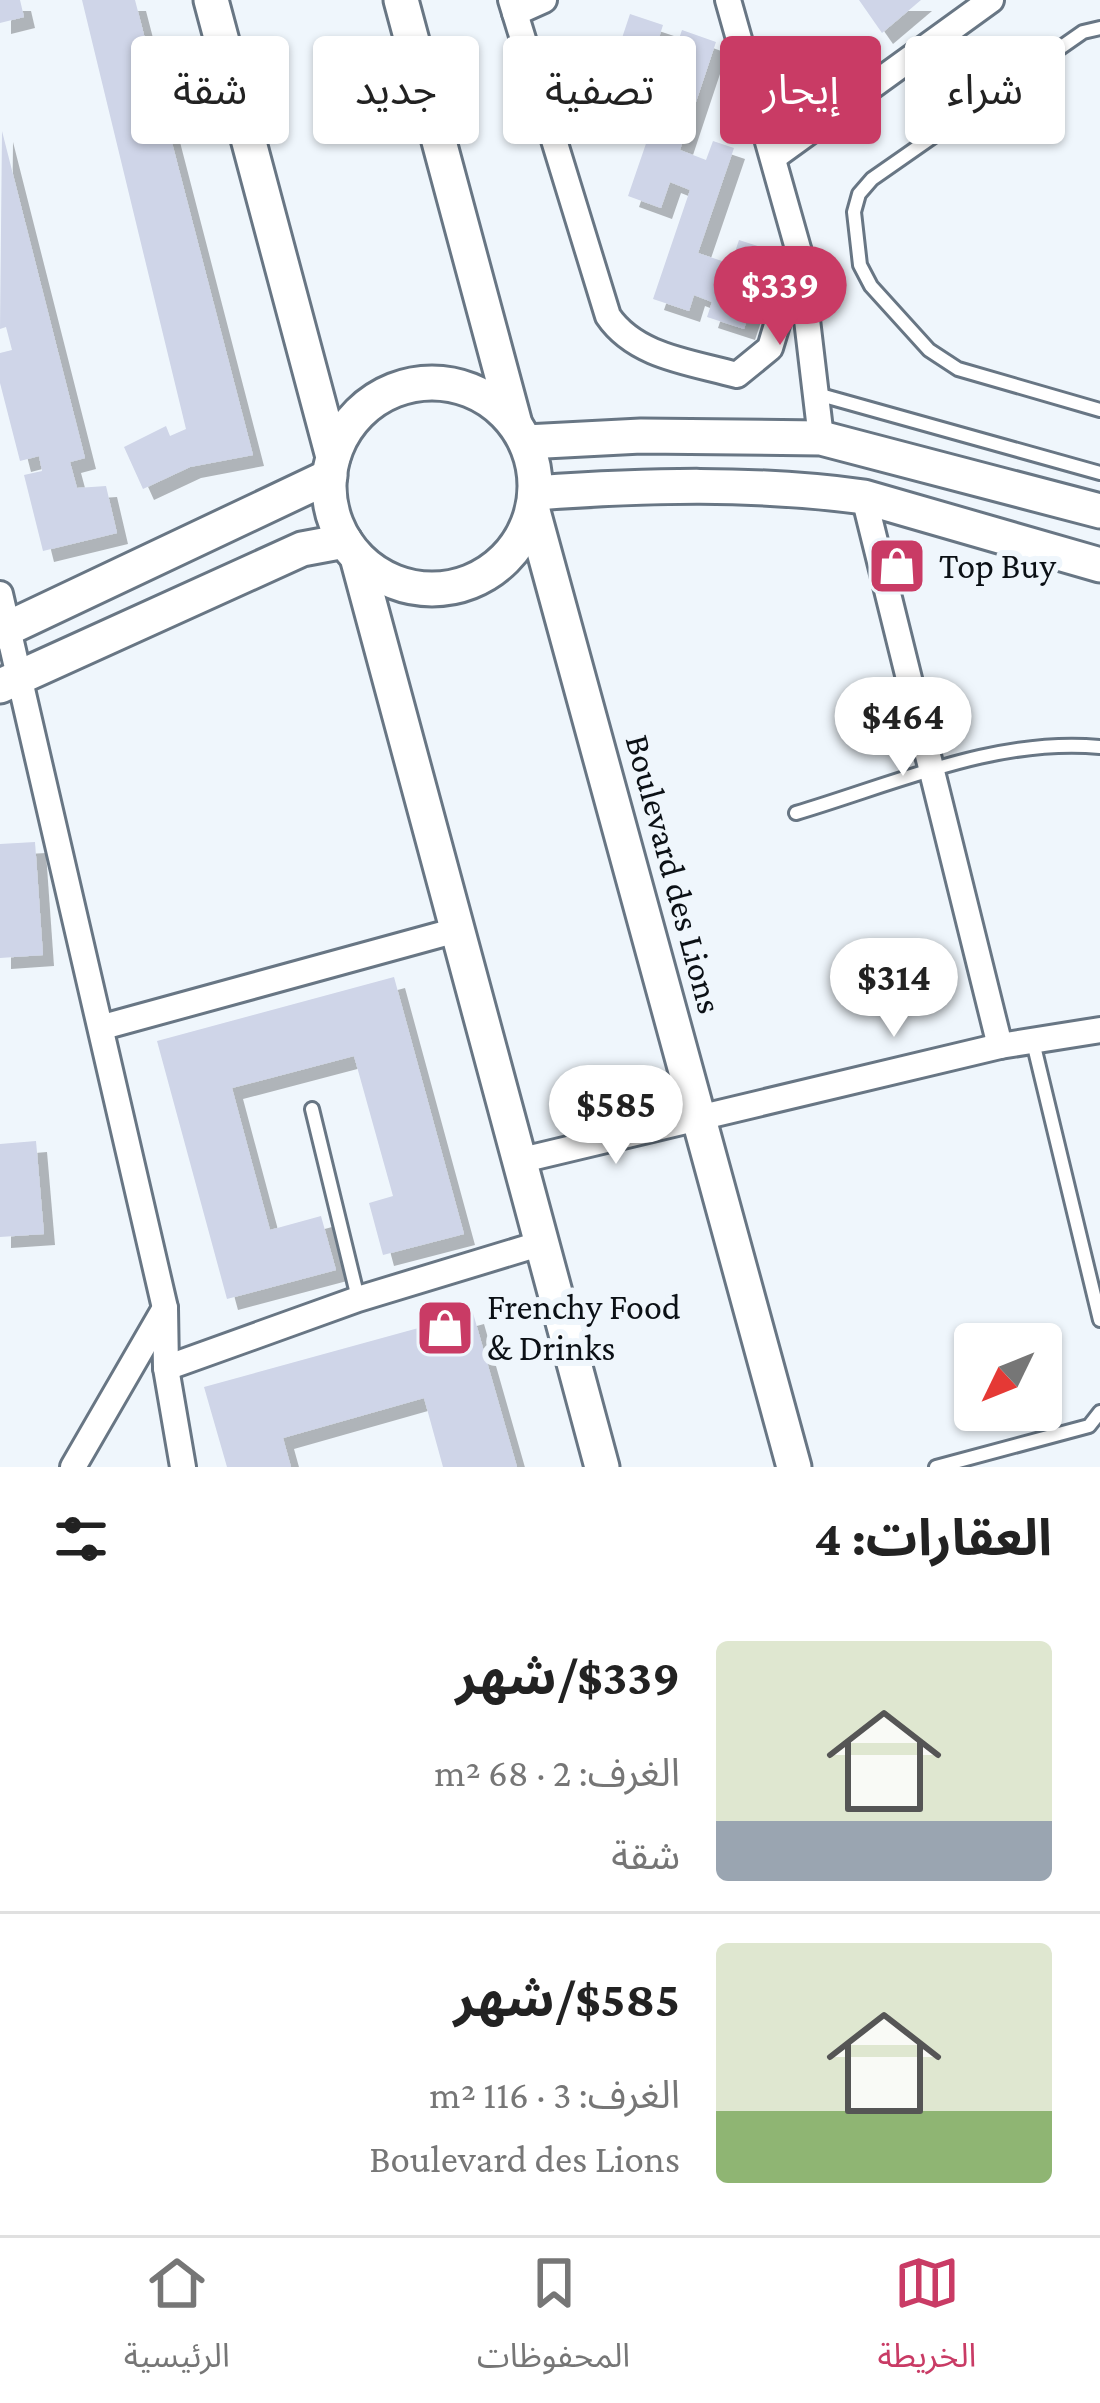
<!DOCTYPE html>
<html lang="ar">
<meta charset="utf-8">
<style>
:root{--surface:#fff;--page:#f2f2f2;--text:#222;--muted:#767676;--line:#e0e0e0;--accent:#c93b65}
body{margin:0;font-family:"Crimson Pro","Noto Sans Arabic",serif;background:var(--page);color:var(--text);direction:rtl;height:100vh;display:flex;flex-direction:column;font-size:45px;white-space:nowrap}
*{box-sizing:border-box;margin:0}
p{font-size:39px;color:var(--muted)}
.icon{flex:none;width:66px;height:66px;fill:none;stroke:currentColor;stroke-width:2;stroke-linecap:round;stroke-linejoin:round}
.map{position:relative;height:1467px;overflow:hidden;direction:ltr}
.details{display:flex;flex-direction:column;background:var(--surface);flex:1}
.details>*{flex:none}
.top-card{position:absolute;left:36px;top:36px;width:1029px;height:108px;direction:rtl;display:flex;gap:24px}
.needle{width:78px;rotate:227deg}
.controls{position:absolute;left:954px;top:1323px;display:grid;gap:24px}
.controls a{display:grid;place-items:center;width:108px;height:108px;border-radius:12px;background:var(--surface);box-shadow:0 3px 9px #0004;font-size:60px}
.price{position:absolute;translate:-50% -102px;padding:0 27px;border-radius:42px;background:#fff;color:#222;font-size:39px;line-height:78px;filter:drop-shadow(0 3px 6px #0008)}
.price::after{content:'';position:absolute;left:50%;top:72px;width:36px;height:27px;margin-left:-18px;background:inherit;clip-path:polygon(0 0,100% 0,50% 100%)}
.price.active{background:var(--accent);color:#fff}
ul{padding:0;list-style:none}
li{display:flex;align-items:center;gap:36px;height:300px;padding:0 48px}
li+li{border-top:3px solid var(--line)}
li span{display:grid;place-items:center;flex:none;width:336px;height:240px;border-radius:12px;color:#555}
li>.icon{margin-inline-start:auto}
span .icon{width:144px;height:144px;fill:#fffc;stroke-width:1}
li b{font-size:51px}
h2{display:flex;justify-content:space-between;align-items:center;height:144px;padding:0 48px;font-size:51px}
.pill{padding:0 42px;border-radius:12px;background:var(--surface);box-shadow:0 3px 9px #0004;font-size:42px;line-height:108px}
.pill.active{background:var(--accent);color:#fff}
.dock{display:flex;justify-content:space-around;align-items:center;height:168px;border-top:3px solid var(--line);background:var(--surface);font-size:33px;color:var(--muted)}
.dock a{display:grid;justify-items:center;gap:6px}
.dock .active{color:var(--accent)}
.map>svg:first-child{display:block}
</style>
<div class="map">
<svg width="1100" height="1467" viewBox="0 0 1100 1467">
<defs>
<filter id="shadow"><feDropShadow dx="11" dy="11" stdDeviation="0" flood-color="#0004"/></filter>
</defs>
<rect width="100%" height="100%" fill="#eff6fc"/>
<g fill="#cfd5e8" filter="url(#shadow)">
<path d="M 0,0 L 20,0 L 24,17 L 0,23 Z"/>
<path d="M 82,0 L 135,0 L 253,455 L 190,467 L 143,489 L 124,447 L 166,426 L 170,436 L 186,429 Z"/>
<path d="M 859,0 L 921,0 L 882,33 Z"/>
<path d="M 630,14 L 663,25 L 656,47 L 674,53 L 682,30 L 716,42 L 680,150 L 706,160 L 713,141 L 734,148 L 698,253 L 731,264 L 739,240 L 770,250 L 744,329 L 707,317 L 712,302 L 694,295 L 689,311 L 653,299 L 690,190 L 670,182 L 661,208 L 628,196 L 663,94 L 638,86 L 633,102 L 604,92 Z"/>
<path d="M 2,131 L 85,458 L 70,462 L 77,488 L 106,486 L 117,533 L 43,551 L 24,475 L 42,471 L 39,456 L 20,461 L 0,383 L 0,353 L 12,350 L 6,327 L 0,329 Z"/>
<path d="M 35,842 L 43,955 L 0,958 L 0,844 Z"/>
<path d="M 394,977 L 464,1234 L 383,1255 L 369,1203 L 393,1196 L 354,1056 L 232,1088 L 270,1230 L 321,1216 L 336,1270 L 227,1299 L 157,1041 Z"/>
<path d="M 36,1141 L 44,1234 L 0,1237 L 0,1144 Z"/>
<path d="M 473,1313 L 517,1467 L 443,1467 L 424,1398 L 283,1438 L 291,1467 L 227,1467 L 204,1387 Z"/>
</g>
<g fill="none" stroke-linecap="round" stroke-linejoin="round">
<defs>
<g id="lane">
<path d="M 1100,28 L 1083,32 L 872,179 L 859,194 L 854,212 L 860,265 L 871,286 L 929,350 L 958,369 L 1100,410"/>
<path d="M 817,394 L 1100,473"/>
<path d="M 796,813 C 894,784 997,737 1100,747"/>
<path d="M 1033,1042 L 1100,1320"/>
<path d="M 312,1109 L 358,1298"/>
<path d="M 936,1467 L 1089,1426 L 1100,1412"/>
</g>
<g id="street">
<path d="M 511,0 L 608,316 C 636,357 691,362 737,375 L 770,348 L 799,252"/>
<path d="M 728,0 L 799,252 L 821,438"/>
<path d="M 515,13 L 544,0"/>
<path d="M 774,157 L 991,0"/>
<path d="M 864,497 L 1000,1046"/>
<path d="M 0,594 L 165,1308 L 166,1368 L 183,1467"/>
<path d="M 103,1027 L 457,930"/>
<path d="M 518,1161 L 1000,1046 L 1100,1030"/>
<path d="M 166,1368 L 358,1299 L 539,1244"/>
<path d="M 73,1467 L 165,1308"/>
</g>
<g id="secondary">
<path d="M 211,0 L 333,457"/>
<path d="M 401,0 L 515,424"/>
<circle cx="432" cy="486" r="103"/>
<path d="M 526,442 L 641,436 L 821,438 L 1100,511"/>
<path d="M 536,493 C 647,485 753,482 864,497 L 1100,565"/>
<path d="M 533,511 L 794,1467"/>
<path d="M 357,557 L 602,1467"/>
<path d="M 0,632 L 330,476"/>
<path d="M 0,686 L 302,549 L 345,541"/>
</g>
</defs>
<use href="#lane" stroke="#687684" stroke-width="18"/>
<use href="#street" stroke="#687684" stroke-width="30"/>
<use href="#secondary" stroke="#687684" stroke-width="39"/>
<use href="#lane" stroke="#fff" stroke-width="12"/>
<use href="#street" stroke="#fff" stroke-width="24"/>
<use href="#secondary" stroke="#fff" stroke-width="33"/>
</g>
<defs>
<symbol id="shop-square" viewBox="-11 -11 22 22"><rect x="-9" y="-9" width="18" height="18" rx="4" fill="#c93b65" stroke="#eff6fc"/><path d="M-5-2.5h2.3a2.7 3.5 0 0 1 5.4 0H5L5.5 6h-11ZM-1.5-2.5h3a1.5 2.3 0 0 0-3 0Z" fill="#fff"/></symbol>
</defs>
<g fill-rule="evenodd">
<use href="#shop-square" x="864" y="533" width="66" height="66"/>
<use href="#shop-square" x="412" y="1295" width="66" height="66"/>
</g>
<g text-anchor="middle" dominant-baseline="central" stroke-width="12" stroke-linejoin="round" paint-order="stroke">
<g font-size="36" fill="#0b1015" stroke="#eff6fc" text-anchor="start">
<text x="939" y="566">Top Buy</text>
<text x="487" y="1307">Frenchy Food<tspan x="487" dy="41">&amp; Drinks</tspan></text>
</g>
<g font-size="36" fill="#0b1015" stroke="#eff6fc">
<text transform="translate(674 874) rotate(75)">Boulevard des Lions</text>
</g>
</g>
</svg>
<div class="controls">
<a><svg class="needle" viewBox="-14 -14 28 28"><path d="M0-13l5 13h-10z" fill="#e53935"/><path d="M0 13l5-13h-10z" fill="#767676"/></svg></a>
</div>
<b class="price active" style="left:780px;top:348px">$339</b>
<b class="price" style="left:903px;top:779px">$464</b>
<b class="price" style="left:894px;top:1040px">$314</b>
<b class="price" style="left:616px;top:1167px">$585</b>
<div class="top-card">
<a class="pill">شراء</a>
<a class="pill active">إيجار</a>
<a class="pill">تصفية</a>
<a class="pill">جديد</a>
<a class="pill">شقة</a>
</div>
</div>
<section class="details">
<h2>العقارات: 4<svg class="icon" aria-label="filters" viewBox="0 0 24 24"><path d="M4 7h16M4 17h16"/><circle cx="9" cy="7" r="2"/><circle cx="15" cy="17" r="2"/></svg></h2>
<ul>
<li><span style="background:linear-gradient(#dfe7d0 75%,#9aa5b1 0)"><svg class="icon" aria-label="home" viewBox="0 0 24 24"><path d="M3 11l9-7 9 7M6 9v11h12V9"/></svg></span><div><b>$339/شهر</b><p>الغرف: 2 · 68 m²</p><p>شقة</p></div></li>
<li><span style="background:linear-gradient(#dfe7d0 70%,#8fb573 0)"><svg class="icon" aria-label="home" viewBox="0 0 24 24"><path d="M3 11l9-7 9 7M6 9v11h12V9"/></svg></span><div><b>$585/شهر</b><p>الغرف: 3 · 116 m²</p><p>Boulevard des Lions</p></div></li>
</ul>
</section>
<nav class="dock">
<a class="active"><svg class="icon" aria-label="map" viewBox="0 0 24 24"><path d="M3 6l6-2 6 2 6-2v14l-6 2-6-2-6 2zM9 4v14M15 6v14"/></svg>الخريطة</a>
<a><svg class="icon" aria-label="saved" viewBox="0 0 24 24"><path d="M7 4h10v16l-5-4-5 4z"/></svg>المحفوظات</a>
<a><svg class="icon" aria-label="home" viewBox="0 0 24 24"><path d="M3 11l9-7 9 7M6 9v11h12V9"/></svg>الرئيسية</a>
</nav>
